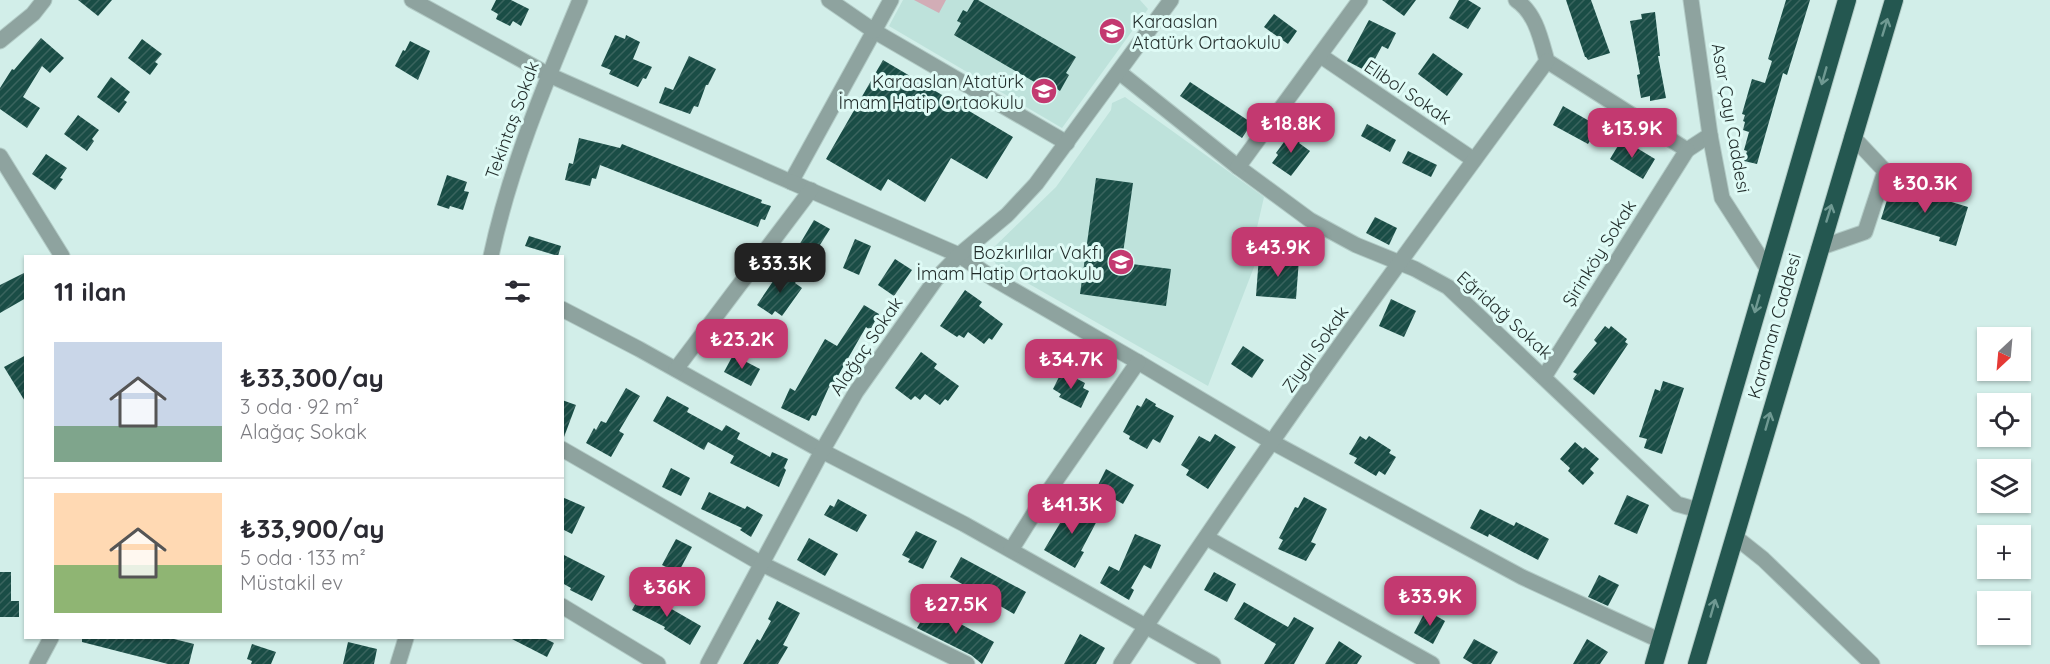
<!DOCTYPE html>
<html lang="tr">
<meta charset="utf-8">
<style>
:root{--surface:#fff;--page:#f7f7f7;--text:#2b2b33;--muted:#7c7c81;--line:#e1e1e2;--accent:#c33970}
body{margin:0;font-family:Quicksand,sans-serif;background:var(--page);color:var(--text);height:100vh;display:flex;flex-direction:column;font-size:22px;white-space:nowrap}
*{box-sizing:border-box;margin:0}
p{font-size:20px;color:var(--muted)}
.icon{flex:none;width:33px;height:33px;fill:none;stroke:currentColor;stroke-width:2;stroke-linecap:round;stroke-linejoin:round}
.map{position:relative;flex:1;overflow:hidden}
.sheet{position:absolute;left:24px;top:255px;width:540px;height:384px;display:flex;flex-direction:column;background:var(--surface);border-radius:0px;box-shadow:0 2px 4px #0004}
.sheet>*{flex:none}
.needle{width:39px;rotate:206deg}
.controls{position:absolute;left:1977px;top:327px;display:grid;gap:12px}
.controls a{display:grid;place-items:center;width:54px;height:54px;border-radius:0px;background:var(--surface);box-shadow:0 2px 4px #0004;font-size:30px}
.price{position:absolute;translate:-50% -51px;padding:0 14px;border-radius:12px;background:var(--accent);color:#fff;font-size:20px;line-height:39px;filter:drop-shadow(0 2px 3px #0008)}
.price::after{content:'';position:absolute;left:50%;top:36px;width:18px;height:14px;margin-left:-9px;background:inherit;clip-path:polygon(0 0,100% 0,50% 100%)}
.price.on{background:#222;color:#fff}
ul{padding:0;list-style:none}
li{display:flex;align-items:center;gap:18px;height:150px;padding:0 30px}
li+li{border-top:2px solid var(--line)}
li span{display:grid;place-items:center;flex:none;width:168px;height:120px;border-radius:0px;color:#555}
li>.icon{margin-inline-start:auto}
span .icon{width:72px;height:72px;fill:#fffc;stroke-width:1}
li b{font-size:26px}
h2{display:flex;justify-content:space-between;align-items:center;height:72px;padding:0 30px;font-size:26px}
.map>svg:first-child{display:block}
</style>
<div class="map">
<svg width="2050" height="664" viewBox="0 0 2050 664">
<defs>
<pattern id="building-hatch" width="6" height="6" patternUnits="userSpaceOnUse" patternTransform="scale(1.5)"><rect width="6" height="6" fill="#1a4d46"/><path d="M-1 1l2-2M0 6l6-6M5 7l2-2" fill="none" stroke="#3a645e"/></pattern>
</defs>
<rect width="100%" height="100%" fill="#d2eee9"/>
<g fill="#bee2db">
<path d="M 903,0 L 1140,0 L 1148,9 L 1062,128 L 889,26 Z"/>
<path d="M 1125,97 L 1264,197 L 1256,232 L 1266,236 L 1208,386 L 996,265 L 991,250 L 1056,187 L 1111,110 L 1112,103 Z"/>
</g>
<path fill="#d2adb6" d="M 914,0 L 946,0 L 939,13 Z"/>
<g fill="url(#building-hatch)">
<path d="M 78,0 L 112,0 L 98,16 Z"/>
<path d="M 496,0 L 511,0 L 529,9 L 521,26 L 513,21 L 510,26 L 496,19 L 498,14 L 491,10 Z"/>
<path d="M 974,0 L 978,0 L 1076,57 L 1066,73 L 1069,75 L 1060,91 L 1057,89 L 1055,94 L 954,35 L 961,23 L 957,21 L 963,10 L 967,12 Z"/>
<path d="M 1382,0 L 1416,0 L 1404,16 Z"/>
<path d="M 1459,0 L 1468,0 L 1481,8 L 1468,29 L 1449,18 Z"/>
<path d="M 1566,0 L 1591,0 L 1610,53 L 1588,60 L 1586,57 L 1585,57 Z"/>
<path d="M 1786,0 L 1810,0 L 1787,75 L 1783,73 L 1757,164 L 1744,161 L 1747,151 L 1744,150 L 1749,132 L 1743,130 L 1745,122 L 1743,121 L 1745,115 L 1742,114 L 1752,79 L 1765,83 L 1772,61 L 1768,59 Z"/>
<path d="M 1655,12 L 1660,56 L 1658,56 L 1666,98 L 1650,101 L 1650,96 L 1641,98 L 1637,75 L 1640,74 L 1630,21 L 1642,19 L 1641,14 Z"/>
<path d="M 1274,14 L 1297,31 L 1288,44 L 1264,27 Z"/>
<path d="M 1369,20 L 1396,33 L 1388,49 L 1382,46 L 1368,72 L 1347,61 Z"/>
<path d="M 615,35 L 625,39 L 626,35 L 640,42 L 633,59 L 652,67 L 646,79 L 643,78 L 638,87 L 609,74 L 611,70 L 601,66 Z"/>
<path d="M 41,38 L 64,58 L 50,73 L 42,66 L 23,97 L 40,108 L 27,128 L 0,109 L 0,88 L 12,69 L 14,70 Z"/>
<path d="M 142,39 L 162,54 L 155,62 L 158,64 L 150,75 L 128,58 Z"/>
<path d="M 410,41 L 430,51 L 418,80 L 395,66 L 403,50 L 405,51 Z"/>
<path d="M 1433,53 L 1463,74 L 1447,96 L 1418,74 Z"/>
<path d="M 689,56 L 716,69 L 708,85 L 706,85 L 698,107 L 694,106 L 690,114 L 659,103 L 665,87 L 673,90 Z"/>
<path d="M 883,60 L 1013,137 L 987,179 L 951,158 L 925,202 L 888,179 L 881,191 L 826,159 Z"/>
<path d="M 111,77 L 130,92 L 124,100 L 127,102 L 119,113 L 97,97 Z"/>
<path d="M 1190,82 L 1252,123 L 1242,138 L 1180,96 Z"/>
<path d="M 1563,106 L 1598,126 L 1588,144 L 1553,125 Z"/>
<path d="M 78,115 L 99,130 L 92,139 L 94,141 L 87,151 L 64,134 Z"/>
<path d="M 1367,124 L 1396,140 L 1390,152 L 1361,136 Z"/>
<path d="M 1292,131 L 1302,139 L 1299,143 L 1310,151 L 1291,176 L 1272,163 L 1278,155 L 1276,153 Z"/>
<path d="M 579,138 L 620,148 L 622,144 L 762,200 L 761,203 L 771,206 L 765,220 L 761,219 L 758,227 L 600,165 L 596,179 L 592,178 L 590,186 L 565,180 L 569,163 L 573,164 Z"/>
<path d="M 1622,139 L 1655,159 L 1643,179 L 1610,159 Z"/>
<path d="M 1408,151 L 1437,165 L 1431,177 L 1402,163 Z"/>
<path d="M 46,154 L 67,168 L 60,178 L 63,179 L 55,190 L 32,174 Z"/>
<path d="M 447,175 L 467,182 L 464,191 L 469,192 L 463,210 L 450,206 L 449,209 L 437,205 Z"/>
<path d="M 1096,178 L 1133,183 L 1123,253 L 1132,264 L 1171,269 L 1166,306 L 1080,294 Z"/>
<path d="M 1892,184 L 1968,207 L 1956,246 L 1939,241 L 1940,237 L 1881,219 Z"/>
<path d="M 1375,217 L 1397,228 L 1389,245 L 1366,233 Z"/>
<path d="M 814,220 L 830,229 L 813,256 L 798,247 Z"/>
<path d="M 529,236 L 561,246 L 558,256 L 525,246 Z"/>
<path d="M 855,239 L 871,246 L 859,275 L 843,268 Z"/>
<path d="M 1259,256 L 1299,259 L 1296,299 L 1256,296 Z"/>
<path d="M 895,259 L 912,270 L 894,296 L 878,285 Z"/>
<path d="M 782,268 L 798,279 L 795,283 L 802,288 L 782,316 L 775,311 L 772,315 L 757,305 Z"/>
<path d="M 26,272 L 26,298 L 0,313 L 0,285 Z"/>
<path d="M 965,290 L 982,302 L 979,306 L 1003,324 L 992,340 L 989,338 L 984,344 L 968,332 L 964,338 L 959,335 L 957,337 L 940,326 Z"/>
<path d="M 1391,299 L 1416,311 L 1404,337 L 1379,326 Z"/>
<path d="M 864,305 L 879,314 L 870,330 L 866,327 L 831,388 L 829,387 L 816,416 L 812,415 L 809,421 L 781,408 L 790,388 L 795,391 L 825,339 L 837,346 Z"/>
<path d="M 1605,326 L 1609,329 L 1611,326 L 1627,339 L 1625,342 L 1628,344 L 1594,395 L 1573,379 L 1577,374 L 1573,372 L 1597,343 L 1594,340 Z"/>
<path d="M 1243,346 L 1264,360 L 1252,378 L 1231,364 Z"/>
<path d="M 921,352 L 937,364 L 934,368 L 959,386 L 948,401 L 945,399 L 940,405 L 925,394 L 920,400 L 915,396 L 911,400 L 895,388 Z"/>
<path d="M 26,355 L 26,403 L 4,367 Z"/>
<path d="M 733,355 L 760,369 L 751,386 L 724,372 Z"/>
<path d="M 1062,371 L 1085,383 L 1083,388 L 1089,391 L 1081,408 L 1059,397 L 1061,394 L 1053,389 Z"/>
<path d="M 1663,381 L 1684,388 L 1662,454 L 1644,448 L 1647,439 L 1639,437 L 1655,389 L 1660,391 Z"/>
<path d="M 626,388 L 640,396 L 619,431 L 624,434 L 611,457 L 586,443 L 594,428 L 596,430 L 601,421 L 606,423 Z"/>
<path d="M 667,396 L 689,408 L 687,412 L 722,431 L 726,425 L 740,433 L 737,439 L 770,457 L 772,452 L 788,459 L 784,468 L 786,470 L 779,487 L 730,463 L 734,456 L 708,442 L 704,450 L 653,421 Z"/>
<path d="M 1146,398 L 1156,404 L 1155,406 L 1174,416 L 1160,443 L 1153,439 L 1147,449 L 1129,439 L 1130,436 L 1123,432 L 1137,405 L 1141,407 Z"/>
<path d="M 562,400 L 576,405 L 564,437 L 562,437 Z"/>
<path d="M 1215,434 L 1236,447 L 1208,489 L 1186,475 L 1189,470 L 1181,465 L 1199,436 L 1210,442 Z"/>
<path d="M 1360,436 L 1366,440 L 1369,436 L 1391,450 L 1389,453 L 1396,457 L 1385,475 L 1379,471 L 1376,476 L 1354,463 L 1357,458 L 1349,454 Z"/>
<path d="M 1575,442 L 1583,449 L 1585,447 L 1599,459 L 1590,469 L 1594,473 L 1583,485 L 1568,471 L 1570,468 L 1560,459 Z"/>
<path d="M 671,468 L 690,478 L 681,496 L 662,487 Z"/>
<path d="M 1106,469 L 1134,485 L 1123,504 L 1096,489 Z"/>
<path d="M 709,492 L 745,509 L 747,506 L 763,515 L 751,537 L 740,530 L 742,528 L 701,509 Z"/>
<path d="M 1627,495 L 1649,505 L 1637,534 L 1614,524 Z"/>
<path d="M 562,497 L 585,507 L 572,534 L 562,529 Z"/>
<path d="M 1304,497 L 1327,509 L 1311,542 L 1316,544 L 1306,561 L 1278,549 L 1283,540 L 1279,538 L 1295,507 L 1298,508 Z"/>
<path d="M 838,499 L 867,515 L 857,532 L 824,515 L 830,505 L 834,507 Z"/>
<path d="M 1072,503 L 1099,517 L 1081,551 L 1084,552 L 1075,568 L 1044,550 Z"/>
<path d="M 1480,509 L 1514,526 L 1516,522 L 1549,539 L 1538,560 L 1489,534 L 1488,537 L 1470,528 Z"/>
<path d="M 916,531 L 937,541 L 923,569 L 908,562 L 910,559 L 902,555 Z"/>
<path d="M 1135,534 L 1161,545 L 1151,569 L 1144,565 L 1131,588 L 1134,590 L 1129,600 L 1100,583 L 1109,566 L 1119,571 Z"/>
<path d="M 809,538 L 838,554 L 825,576 L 797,560 Z"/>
<path d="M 676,539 L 692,547 L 678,573 L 662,565 Z"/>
<path d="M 562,554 L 605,576 L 592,601 L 570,590 L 571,588 L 562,583 Z"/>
<path d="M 961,557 L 1026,592 L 1014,614 L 950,577 Z"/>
<path d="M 0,572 L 11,572 L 11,601 L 19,601 L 19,617 L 0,617 Z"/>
<path d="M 1214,572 L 1236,584 L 1227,602 L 1204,590 Z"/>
<path d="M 1599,575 L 1619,585 L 1608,606 L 1588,597 Z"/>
<path d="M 642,592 L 701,626 L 690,645 L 664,629 L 665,627 L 632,610 Z"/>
<path d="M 777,601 L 800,613 L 783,645 L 788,647 L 778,664 L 743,664 L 757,639 L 760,641 L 771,621 L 768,619 Z"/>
<path d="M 1244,602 L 1288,627 L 1294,617 L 1314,628 L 1294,664 L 1264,664 L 1276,644 L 1234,619 Z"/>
<path d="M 929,607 L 994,642 L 982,664 L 971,655 L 917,628 Z"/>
<path d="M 1426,610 L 1445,621 L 1433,644 L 1414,633 Z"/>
<path d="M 1080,634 L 1105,648 L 1096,664 L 1064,664 Z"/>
<path d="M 82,638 L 170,638 L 194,644 L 189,664 L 168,664 L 82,642 Z"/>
<path d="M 510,638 L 544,638 L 554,643 L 547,657 Z"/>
<path d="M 1474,639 L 1498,652 L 1491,664 L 1473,664 L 1463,658 Z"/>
<path d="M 1587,639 L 1608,652 L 1600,664 L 1573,664 Z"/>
<path d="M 1339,641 L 1362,656 L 1357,664 L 1325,664 Z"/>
<path d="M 348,642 L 377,649 L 374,664 L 343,664 Z"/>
<path d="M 252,644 L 276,652 L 271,664 L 251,664 L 252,661 L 247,659 Z"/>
</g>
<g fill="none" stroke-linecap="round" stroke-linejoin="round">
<defs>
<g id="minor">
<path d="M 412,0 L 549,75 L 791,182 L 874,31 L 1067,143"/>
<path d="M 829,0 L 874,31 L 891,0"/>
<path d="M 1516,0 C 1536,13 1541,40 1547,61 L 1687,150 L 1710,135"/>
<path d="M 1691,0 L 1710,135 L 1722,198 L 1767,268"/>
<path d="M 0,41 L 33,14 L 44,0"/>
<path d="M 1321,56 L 1474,160"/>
<path d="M 1119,72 L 1238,167 L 1310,220 L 1356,245 L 1415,269 L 1448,287 L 1677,504 L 1698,510"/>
<path d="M 0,156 L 62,256"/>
<path d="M 1238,167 L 1360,0"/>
<path d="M 791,182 L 959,255 L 994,279 L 1138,362 L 1272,442 L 1522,577 L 1661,641"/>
<path d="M 1819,248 L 1865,232 L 1885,171 L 1852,136"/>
<path d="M 491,256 C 510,167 545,84 580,0"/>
<path d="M 562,309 L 639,349 L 822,451 L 964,524 L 1213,664"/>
<path d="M 676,369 L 811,190"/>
<path d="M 1544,377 L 1687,150"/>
<path d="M 562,449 L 762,564 L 967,664"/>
<path d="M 1734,536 L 1763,559 L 1872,664"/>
<path d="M 1207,538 L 1432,664"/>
<path d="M 1011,550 L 1043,499 L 1138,362"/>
<path d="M 562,606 L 658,664"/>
<path d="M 37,664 L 51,638"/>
<path d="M 398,664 L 406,638"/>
<path d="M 708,664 L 822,451 L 856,392 L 936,279 L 959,255 L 1007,215 L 1036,184 L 1171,0"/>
<path d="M 1121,664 C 1256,458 1401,259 1547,61"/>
</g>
<g id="highway">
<path d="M 1654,664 L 1847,0"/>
<path d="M 1697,664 L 1894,0"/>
</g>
</defs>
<use href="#minor" stroke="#b2cbc6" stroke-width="17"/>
<use href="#highway" stroke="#b2cbc6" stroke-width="20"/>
<use href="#minor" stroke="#8ea39f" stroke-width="15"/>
<use href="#highway" stroke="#245750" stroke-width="18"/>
</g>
<defs><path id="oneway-shaft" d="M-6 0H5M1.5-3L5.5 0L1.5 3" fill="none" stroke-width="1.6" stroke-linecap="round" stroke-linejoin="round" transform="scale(1.5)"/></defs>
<g stroke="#6f9992">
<use href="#oneway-shaft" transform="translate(1885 27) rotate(-73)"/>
<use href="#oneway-shaft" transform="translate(1824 76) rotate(106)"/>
<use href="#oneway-shaft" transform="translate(1829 213) rotate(-73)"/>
<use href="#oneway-shaft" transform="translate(1757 304) rotate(106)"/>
<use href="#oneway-shaft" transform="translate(1768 421) rotate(-74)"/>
<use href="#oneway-shaft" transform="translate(1713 608) rotate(-74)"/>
</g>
<defs>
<symbol id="school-disc" viewBox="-11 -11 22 22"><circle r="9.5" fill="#c33970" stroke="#dffbf6"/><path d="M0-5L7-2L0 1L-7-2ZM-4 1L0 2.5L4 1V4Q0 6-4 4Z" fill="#fff"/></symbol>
</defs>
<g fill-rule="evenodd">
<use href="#school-disc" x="1097" y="16" width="30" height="30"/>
<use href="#school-disc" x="1029" y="76" width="30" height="30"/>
<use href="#school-disc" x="1106" y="247" width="30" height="30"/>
</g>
<g text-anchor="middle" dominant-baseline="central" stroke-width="6" stroke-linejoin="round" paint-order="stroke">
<g font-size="18" fill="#1f2a28" stroke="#dffbf6" text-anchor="end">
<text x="1132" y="21" text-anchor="start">Karaaslan<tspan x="1132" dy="21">Atatürk Ortaokulu</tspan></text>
<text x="1024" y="81">Karaaslan Atatürk<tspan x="1024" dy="21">İmam Hatip Ortaokulu</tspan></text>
<text x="1102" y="252">Bozkırlılar Vakfı<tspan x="1102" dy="21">İmam Hatip Ortaokulu</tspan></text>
</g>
<g font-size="18" fill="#1f2a28" stroke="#dffbf6">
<text transform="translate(1408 92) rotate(34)">Elibol Sokak</text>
<text transform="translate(1731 118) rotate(80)">Asar Çayı Caddesi</text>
<text transform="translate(512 120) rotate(-70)">Tekintaş Sokak</text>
<text transform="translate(1599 253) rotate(-58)">Şirinköy Sokak</text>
<text transform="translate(1505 315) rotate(42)">Eğridağ Sokak</text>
<text transform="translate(1774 326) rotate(-74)">Karaman Caddesi</text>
<text transform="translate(866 346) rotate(-56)">Alağaç Sokak</text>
<text transform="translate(1315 349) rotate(-55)">Ziyalı Sokak</text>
</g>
</g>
</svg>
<div class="controls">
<a><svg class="needle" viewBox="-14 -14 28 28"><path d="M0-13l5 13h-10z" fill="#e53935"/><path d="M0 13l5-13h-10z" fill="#7c7c81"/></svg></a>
<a><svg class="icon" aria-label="locate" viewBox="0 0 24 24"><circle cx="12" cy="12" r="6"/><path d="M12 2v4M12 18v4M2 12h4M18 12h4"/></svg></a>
<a><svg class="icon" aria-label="layers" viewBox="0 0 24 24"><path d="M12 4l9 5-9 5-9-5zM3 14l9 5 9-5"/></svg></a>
<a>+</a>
<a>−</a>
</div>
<b class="price" style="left:1291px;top:154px">₺18.8K</b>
<b class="price" style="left:1632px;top:159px">₺13.9K</b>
<b class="price" style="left:1925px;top:214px">₺30.3K</b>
<b class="price" style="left:1278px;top:278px">₺43.9K</b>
<b class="price on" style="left:780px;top:294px">₺33.3K</b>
<b class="price" style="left:742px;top:370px">₺23.2K</b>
<b class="price" style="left:1071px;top:390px">₺34.7K</b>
<b class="price" style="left:1072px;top:535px">₺41.3K</b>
<b class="price" style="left:667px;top:618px">₺36K</b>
<b class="price" style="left:1430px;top:627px">₺33.9K</b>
<b class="price" style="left:956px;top:635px">₺27.5K</b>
<section class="sheet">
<h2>11 ilan<svg class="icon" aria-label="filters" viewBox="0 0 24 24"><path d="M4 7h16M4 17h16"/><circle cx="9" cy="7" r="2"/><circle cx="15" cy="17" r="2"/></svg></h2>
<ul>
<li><span style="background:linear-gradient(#c9d6e8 70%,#7fa58c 0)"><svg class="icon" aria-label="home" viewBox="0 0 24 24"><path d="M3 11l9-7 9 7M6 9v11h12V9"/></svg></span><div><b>₺33,300/ay</b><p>3 oda · 92 m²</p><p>Alağaç Sokak</p></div></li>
<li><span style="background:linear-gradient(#ffd9b3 60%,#8fb573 0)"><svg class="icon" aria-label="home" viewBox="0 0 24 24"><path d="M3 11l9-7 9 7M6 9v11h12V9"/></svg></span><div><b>₺33,900/ay</b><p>5 oda · 133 m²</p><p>Müstakil ev</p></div></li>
</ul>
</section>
</div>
